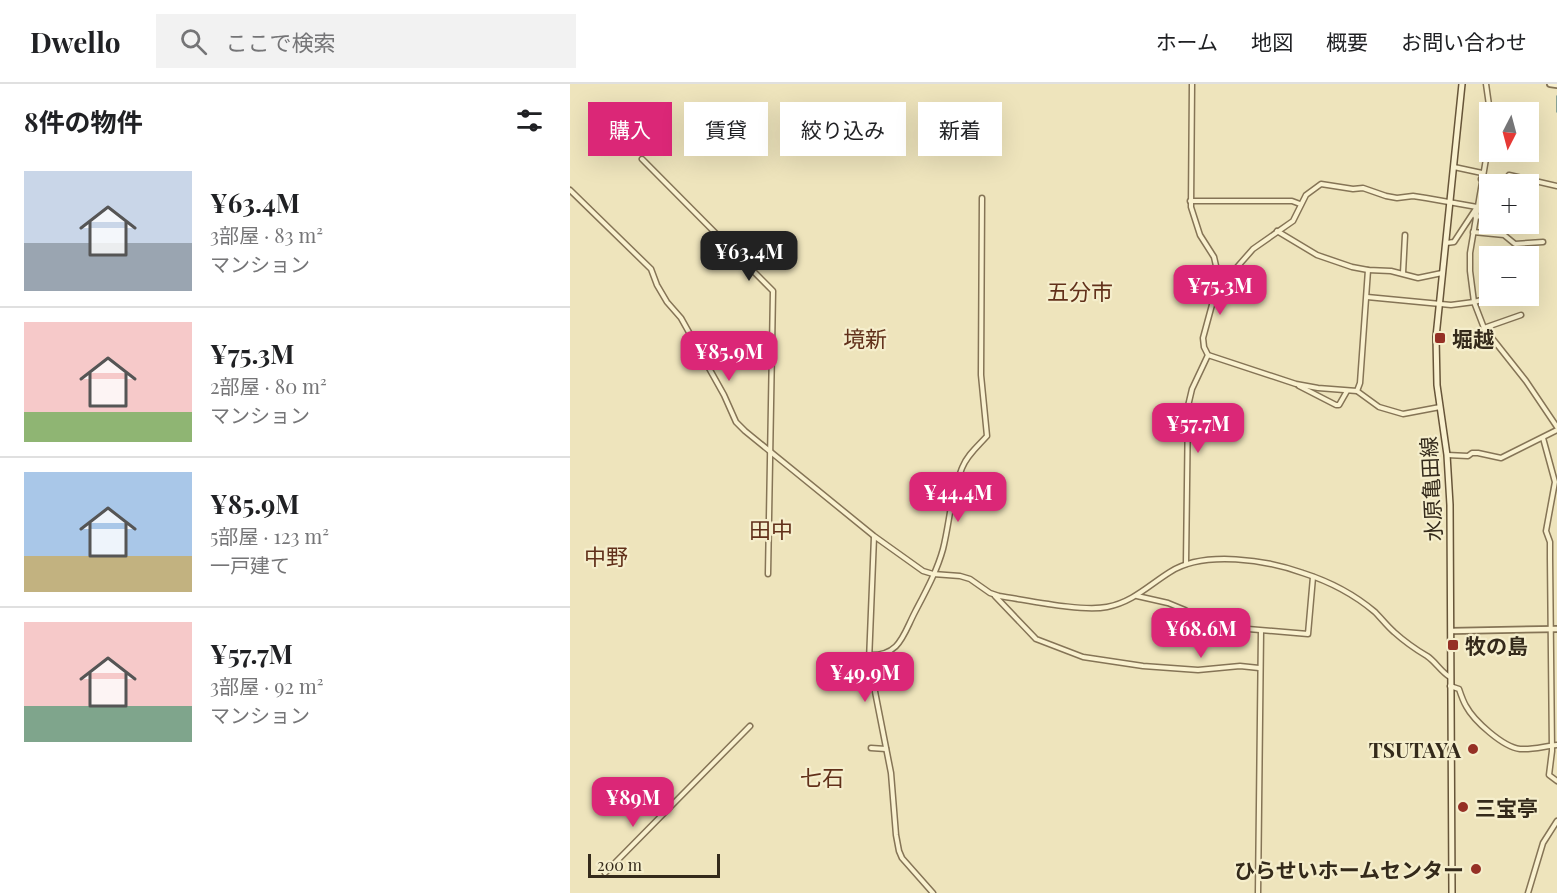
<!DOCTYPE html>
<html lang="ja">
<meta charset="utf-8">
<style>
:root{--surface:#fff;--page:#f2f2f2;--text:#202124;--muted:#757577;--line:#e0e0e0;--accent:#db2777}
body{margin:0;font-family:"Playfair Display","Noto Sans JP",serif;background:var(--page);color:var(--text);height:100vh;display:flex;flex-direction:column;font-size:22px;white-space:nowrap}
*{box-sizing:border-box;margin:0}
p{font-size:20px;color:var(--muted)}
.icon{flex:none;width:33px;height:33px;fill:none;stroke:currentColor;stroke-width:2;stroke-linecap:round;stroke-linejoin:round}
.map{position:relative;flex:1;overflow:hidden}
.side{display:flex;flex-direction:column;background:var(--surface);width:570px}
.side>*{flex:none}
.guide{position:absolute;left:18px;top:18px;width:570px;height:54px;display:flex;gap:12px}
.needle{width:39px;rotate:186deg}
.fabs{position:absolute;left:909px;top:18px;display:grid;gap:12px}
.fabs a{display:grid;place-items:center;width:60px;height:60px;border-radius:0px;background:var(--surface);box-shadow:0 6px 24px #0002;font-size:30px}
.scale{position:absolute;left:18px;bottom:15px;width:132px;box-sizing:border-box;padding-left:6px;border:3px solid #342a1b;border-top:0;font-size:16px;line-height:21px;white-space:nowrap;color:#342a1b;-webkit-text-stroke:4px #f5eecc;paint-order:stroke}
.price{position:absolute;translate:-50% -51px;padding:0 14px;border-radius:12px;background:var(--accent);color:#fff;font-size:20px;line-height:39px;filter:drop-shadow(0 2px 3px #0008)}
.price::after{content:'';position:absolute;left:50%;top:36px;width:18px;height:14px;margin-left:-9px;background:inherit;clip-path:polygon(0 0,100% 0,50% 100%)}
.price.on{background:#222;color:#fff}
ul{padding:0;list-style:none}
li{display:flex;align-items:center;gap:18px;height:150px;padding:0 24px}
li+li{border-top:2px solid var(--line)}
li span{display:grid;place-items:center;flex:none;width:168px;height:120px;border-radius:0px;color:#555}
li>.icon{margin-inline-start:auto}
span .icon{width:72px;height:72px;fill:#fffc;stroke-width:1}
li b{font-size:26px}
h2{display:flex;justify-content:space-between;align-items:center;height:72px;padding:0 24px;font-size:26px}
.pill{padding:0 21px;border-radius:0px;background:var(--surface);box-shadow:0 6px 24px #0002;font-size:21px;line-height:54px}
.pill.on{background:var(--accent);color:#fff}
header{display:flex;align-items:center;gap:36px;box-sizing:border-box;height:84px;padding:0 30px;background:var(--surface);border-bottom:2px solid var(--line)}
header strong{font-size:28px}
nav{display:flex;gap:33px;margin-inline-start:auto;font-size:21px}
.search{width:420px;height:54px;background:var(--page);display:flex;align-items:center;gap:15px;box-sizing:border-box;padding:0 21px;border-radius:0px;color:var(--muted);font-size:22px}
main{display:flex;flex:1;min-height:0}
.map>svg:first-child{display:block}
</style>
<header>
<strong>Dwello</strong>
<div class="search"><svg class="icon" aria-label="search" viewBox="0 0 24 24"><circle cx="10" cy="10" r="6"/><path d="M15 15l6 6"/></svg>ここで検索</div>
<nav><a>ホーム</a><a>地図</a><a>概要</a><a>お問い合わせ</a></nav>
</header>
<main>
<section class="side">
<h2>8件の物件<svg class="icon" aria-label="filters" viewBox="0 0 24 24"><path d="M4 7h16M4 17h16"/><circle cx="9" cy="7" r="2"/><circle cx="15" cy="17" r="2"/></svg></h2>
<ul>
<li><span style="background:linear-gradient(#c9d6e8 60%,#9aa5b1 0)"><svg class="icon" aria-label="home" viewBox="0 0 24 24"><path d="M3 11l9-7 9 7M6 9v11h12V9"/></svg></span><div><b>¥63.4M</b><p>3部屋 · 83 m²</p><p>マンション</p></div></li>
<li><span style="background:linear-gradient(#f6c9c9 75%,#8fb573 0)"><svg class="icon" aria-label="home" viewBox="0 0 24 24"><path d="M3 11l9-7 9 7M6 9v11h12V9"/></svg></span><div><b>¥75.3M</b><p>2部屋 · 80 m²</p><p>マンション</p></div></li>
<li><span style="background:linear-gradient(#a9c7e8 70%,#c2b280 0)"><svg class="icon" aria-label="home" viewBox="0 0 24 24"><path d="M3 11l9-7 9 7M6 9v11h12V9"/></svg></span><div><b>¥85.9M</b><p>5部屋 · 123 m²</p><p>一戸建て</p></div></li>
<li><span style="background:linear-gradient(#f6c9c9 70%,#7fa58c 0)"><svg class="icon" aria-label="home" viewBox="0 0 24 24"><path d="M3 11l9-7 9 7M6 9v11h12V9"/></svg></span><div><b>¥57.7M</b><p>3部屋 · 92 m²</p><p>マンション</p></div></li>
</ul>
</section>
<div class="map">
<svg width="987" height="809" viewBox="0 0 987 809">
<rect width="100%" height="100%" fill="#eee4bc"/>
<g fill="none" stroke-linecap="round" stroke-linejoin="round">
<path stroke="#688c87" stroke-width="1.5" d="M 987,12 L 987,28"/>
<defs>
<g id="minor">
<path d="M 622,0 L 621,123 L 630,151 L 644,173 L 649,195 L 633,254 L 634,263 L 638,271 L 726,300 L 748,304 L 787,307 L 809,323 L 833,330 L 870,323"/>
<path d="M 916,0 L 920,28"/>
<path d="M 920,31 L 916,75 L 900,169 L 900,187 L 904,218 L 914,244 L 956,297 L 987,343"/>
<path d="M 72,75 L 203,207 L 198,490"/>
<path d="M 884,83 L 912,89"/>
<path d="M 911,95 L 934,98 L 939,91 L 987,102"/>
<path d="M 0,106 L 81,185 L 87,201 L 97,218 L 111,234 L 154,311 L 166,338 L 175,347 L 304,452 L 353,487 L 363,490 L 390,492 L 400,495 L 420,509 L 429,512 C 457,516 511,528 537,523 C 563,518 579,501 600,488 C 634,466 697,476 733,489 C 758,497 785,511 805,528 C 811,534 817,542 824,548 C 834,557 845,565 857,572 C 866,578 871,588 880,593"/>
<path d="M 620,117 L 722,117 L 730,120"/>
<path d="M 905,132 L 920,134"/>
<path d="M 707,147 L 747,171 L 782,183 L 798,186 L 821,187 L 848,194 L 872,189"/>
<path d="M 903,148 L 934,151 L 945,160 L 973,158"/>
<path d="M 833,189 L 835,151"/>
<path d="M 649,194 L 661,190 L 683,165 L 723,137 L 736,111 L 751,100 L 783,105 L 793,104 L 816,112 L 827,114 L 843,112 L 856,114 L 907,123 L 884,158 L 876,159"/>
<path d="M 958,207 L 959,207"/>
<path d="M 797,213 L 881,221 L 904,218 L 926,212"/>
<path d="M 914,244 L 951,231"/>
<path d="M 729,302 L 766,321 L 769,321 L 777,307"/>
<path d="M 787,307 L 790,299 L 798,186"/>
<path d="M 973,354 L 985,398 L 976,447 L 980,458 L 980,474 L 982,667 L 979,691 L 987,697"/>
<path d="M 877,371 L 898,372 L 902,369 L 908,369 L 931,374 L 987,346"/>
<path d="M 304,453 L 299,577 L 321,689 L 326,751 L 329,767 L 332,774 L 363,809"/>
<path d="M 616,480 L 618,322 L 622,305 L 638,271"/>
<path d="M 425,512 L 466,555 L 513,573 L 573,582 L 628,586 L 670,582 L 689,584"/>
<path d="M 567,512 L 598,519 L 615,526 L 642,542 L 738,550 L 743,493"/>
<path d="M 299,571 C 330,572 333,551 345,528 C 356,507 367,487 373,465 C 380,437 380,413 392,384 C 397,371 408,362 417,352 L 411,291 L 412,114"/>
<path d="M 880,602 L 889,605 C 891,611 893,617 896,622 C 904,637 933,663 950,665 C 962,666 975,662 987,661"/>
<path d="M 301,664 L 316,665"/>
<path d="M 35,789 L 180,642"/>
<path d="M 688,809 L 691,547"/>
<path d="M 958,809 L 973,759 L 987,737"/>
</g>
<g id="tertiary">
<path d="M 980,0 L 987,1"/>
<path d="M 881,547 L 987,545"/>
</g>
<path id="secondary" d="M 882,809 L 880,421 L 877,371 L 867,301 L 866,253 L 892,0"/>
</defs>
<use href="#minor" stroke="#857456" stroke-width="7"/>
<use href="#tertiary" stroke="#857456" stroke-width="8"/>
<use href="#secondary" stroke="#675539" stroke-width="8"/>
<use href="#minor" stroke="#f9f1cf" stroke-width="4"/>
<use href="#tertiary" stroke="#f9f1cf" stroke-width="4.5"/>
<use href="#secondary" stroke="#f9f1cf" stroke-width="5"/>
</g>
<g fill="#953025" stroke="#f5eecc" stroke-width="2">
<rect x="864" y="248" width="12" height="12" rx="3"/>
<rect x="877" y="555" width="12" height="12" rx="3"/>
<circle cx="903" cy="665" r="6"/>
<circle cx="893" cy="723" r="6"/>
<circle cx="906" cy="785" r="6"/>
</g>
<g text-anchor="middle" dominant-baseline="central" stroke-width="4.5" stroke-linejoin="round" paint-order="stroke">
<g font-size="21" font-weight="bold" fill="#342a1b" stroke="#f5eecc" text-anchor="start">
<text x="882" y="254">堀越</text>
<text x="895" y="561">牧の島</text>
<text x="891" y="665" text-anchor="end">TSUTAYA</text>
<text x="905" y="723">三宝亭</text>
<text x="894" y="785" text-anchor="end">ひらせいホームセンター</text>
</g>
<g font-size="21" fill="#342a1b" stroke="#f5eecc">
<text transform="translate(860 405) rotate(-93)">水原亀田線</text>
</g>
<g font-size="22" fill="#61301a" stroke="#f5eecc">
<text x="510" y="207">五分市</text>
<text x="295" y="254">境新</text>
<text x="201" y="445">田中</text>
<text x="36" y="472">中野</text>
<text x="252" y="693">七石</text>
</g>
</g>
</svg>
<div class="fabs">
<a><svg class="needle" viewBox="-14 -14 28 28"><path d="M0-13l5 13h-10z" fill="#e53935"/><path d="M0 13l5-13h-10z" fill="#757577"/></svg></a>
<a>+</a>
<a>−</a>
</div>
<div class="scale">200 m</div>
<b class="price on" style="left:179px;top:198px">¥63.4M</b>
<b class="price" style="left:650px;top:232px">¥75.3M</b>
<b class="price" style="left:159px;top:298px">¥85.9M</b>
<b class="price" style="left:628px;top:370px">¥57.7M</b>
<b class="price" style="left:388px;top:439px">¥44.4M</b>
<b class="price" style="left:631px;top:575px">¥68.6M</b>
<b class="price" style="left:295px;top:619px">¥49.9M</b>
<b class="price" style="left:63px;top:744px">¥89M</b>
<div class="guide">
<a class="pill on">購入</a>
<a class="pill">賃貸</a>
<a class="pill">絞り込み</a>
<a class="pill">新着</a>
</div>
</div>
</main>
